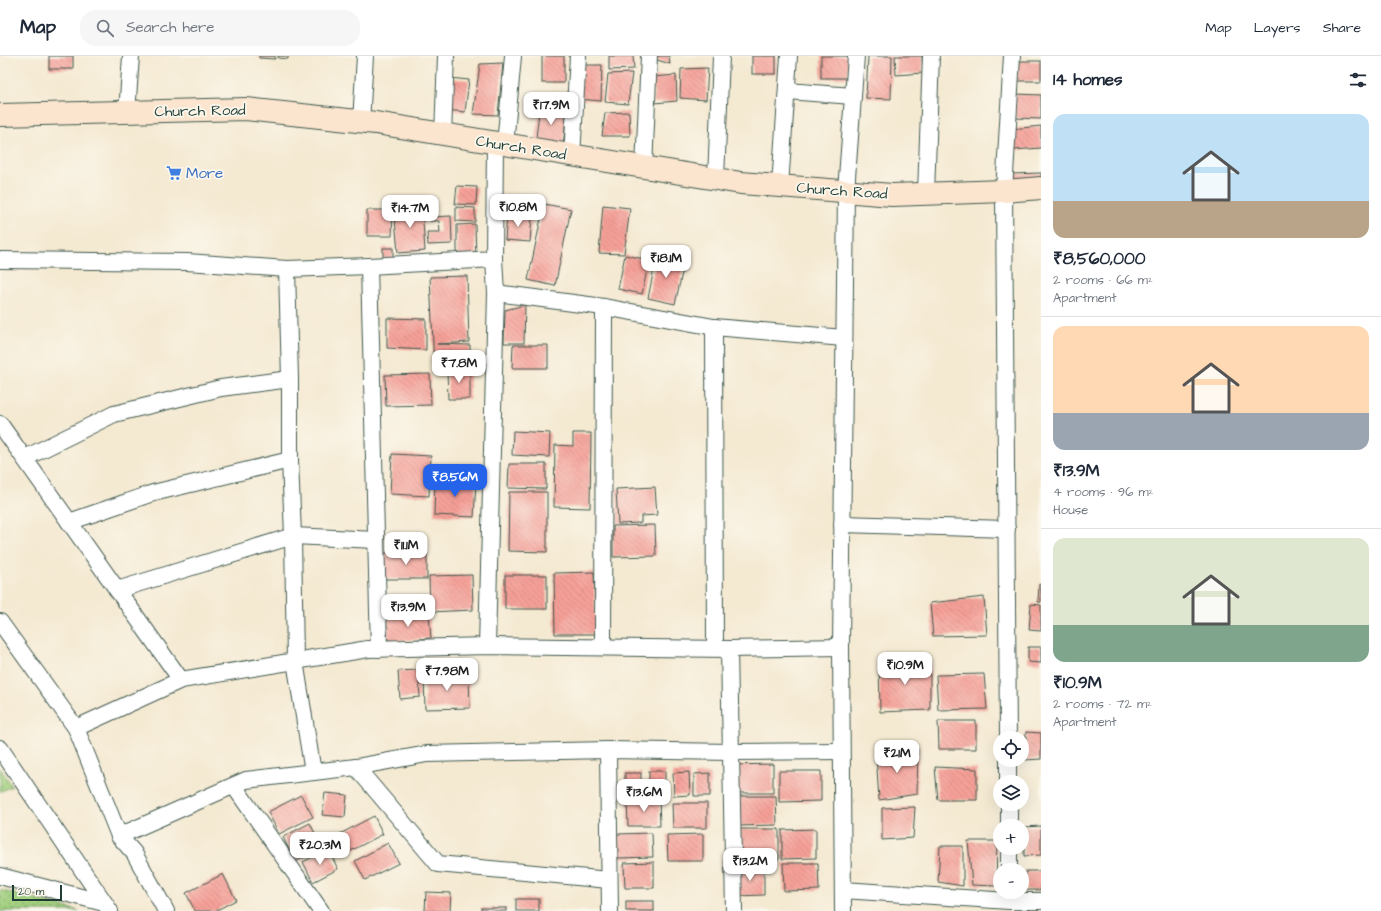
<!DOCTYPE html>
<meta charset="utf-8">
<style>
:root{--surface:#fff;--page:#f6f6f7;--text:#1f2937;--muted:#747a83;--line:#e0e1e3;--accent:#2563eb}
body{margin:0;font-family:"Architects Daughter",sans-serif;background:var(--page);color:var(--text);height:100vh;display:flex;flex-direction:column;font-size:15px;white-space:nowrap}
*{box-sizing:border-box;margin:0}
p{font-size:13px;color:var(--muted)}
.icon{flex:none;width:22px;height:22px;fill:none;stroke:currentColor;stroke-width:2;stroke-linecap:round;stroke-linejoin:round}
.map{position:relative;flex:1;overflow:hidden}
.side{display:flex;flex-direction:column;background:var(--surface);width:340px}
.side>*{flex:none}
.buttons{position:absolute;left:993px;top:675px;display:grid;gap:8px}
.buttons a{display:grid;place-items:center;width:36px;height:36px;border-radius:50%;background:var(--surface);box-shadow:0 4px 16px #0002;font-size:20px}
.scale{position:absolute;left:12px;bottom:10px;width:50px;box-sizing:border-box;padding-left:4px;border:2px solid #1f3d34;border-top:0;font-size:11px;line-height:14px;white-space:nowrap;color:#1f3d34;-webkit-text-stroke:3px #fbf7ec;paint-order:stroke}
.price{position:absolute;translate:-50% -34px;padding:0 9px;border-radius:8px;background:#fff;color:#222;font-size:13px;line-height:26px;filter:drop-shadow(0 1px 2px #0008)}
.price::after{content:'';position:absolute;left:50%;top:24px;width:12px;height:9px;margin-left:-6px;background:inherit;clip-path:polygon(0 0,100% 0,50% 100%)}
.price.active{background:var(--accent);color:#fff}
ul{padding:0;list-style:none}
li{display:grid;align-content:center;gap:8px;height:212px;padding:0 12px}
li+li{border-top:1px solid var(--line)}
li span{display:grid;place-items:center;height:124px;border-radius:12px;color:#555}
li>.icon{margin-inline-start:auto}
span .icon{width:72px;height:72px;fill:#fffc;stroke-width:1}
li b{font-size:17px}
h2{display:flex;justify-content:space-between;align-items:center;height:48px;padding:0 12px;font-size:17px}
header{display:flex;align-items:center;gap:24px;box-sizing:border-box;height:56px;padding:0 20px;background:var(--surface);border-bottom:1px solid var(--line)}
header strong{font-size:19px}
nav{display:flex;gap:22px;margin-inline-start:auto;font-size:14px}
.search{width:280px;height:36px;background:var(--page);display:flex;align-items:center;gap:10px;box-sizing:border-box;padding:0 14px;border-radius:16px;color:var(--muted);font-size:15px}
main{display:flex;flex:1;min-height:0}
.map>svg:first-child{display:block}
</style>
<header>
<strong>Map</strong>
<div class="search"><svg class="icon" aria-label="search" viewBox="0 0 24 24"><circle cx="10" cy="10" r="6"/><path d="M15 15l6 6"/></svg>Search here</div>
<nav><a>Map</a><a>Layers</a><a>Share</a></nav>
</header>
<main>
<div class="map">
<svg width="1041" height="855" viewBox="0 0 1041 855">
<defs>
<pattern id="grass-dots" width="8" height="8" patternUnits="userSpaceOnUse"><rect width="8" height="8" fill="#a2d07e"/><path d="M2 2h.1M6 6h.1" fill="none" stroke="#83aa68" stroke-width="1.8" stroke-linecap="round"/></pattern>
<pattern id="building-back-hatch" width="6" height="6" patternUnits="userSpaceOnUse"><rect width="6" height="6" fill="#f6a098"/><path d="M-1 5l2 2M0 0l6 6M5-1l2 2" fill="none" stroke="#c7847d"/></pattern>
</defs>
<rect width="100%" height="100%" fill="#fbf7ec"/>
<filter id="ink" filterUnits="userSpaceOnUse"><feTurbulence type="fractalNoise" baseFrequency=".025" numOctaves="2"/><feDisplacementMap in="SourceGraphic" scale="8" xChannelSelector="R" yChannelSelector="G"/><feConvolveMatrix kernelMatrix="1 2 1 2 8 2 1 2 1" color-interpolation-filters="sRGB"/></filter>
<filter id="wash" filterUnits="userSpaceOnUse"><feTurbulence type="fractalNoise" baseFrequency=".012" numOctaves="4" result="noise"/><feDisplacementMap in="SourceGraphic" scale="16" xChannelSelector="R" yChannelSelector="G"/><feGaussianBlur stdDeviation="0.9" result="paint"/><feColorMatrix in="noise" values="0 0 0 0 0 0 0 0 0 0 0 0 0 0 0 0 0 1.4 0 .05"/><feComposite in="paint" operator="in"/></filter>
<g filter="url(#wash)">
<rect width="100%" height="100%" fill="#f4e9d1"/>
<g fill="url(#grass-dots)" stroke="#608659">
<path d="M 0,712 L 12,730 L 1,735 L 0,735 Z"/>
<path d="M 0,834 L 79,855 L 0,855 Z"/>
</g>
<g id="blocks">
<g fill="url(#building-back-hatch)">
<rect x="49" y="0" width="24" height="13"/>
<path d="M 259,0 L 275,0 L 275,3 L 259,2 Z"/>
<path d="M 278,0 L 288,0 L 288,3 L 278,2 Z"/>
<rect x="542" y="0" width="22" height="27"/>
<path d="M 609,0 L 633,0 L 634,13 L 609,14 Z"/>
<path d="M 656,0 L 669,0 L 670,8 L 657,4 Z"/>
<rect x="752" y="0" width="24" height="18"/>
<rect x="821" y="0" width="27" height="22"/>
<path d="M 868,0 L 892,0 L 891,43 L 866,42 Z"/>
<path d="M 895,0 L 922,0 L 923,17 L 896,19 Z"/>
<rect x="1017" y="5" width="24" height="20"/>
<path d="M 503,7 L 498,59 L 473,58 L 480,8 Z"/>
<path d="M 583,9 L 602,9 L 601,45 L 579,43 Z"/>
<path d="M 708,12 L 706,44 L 680,42 L 681,13 Z"/>
<path d="M 632,17 L 628,48 L 605,46 L 608,18 Z"/>
<path d="M 676,19 L 677,45 L 654,47 L 653,21 Z"/>
<path d="M 449,22 L 469,24 L 465,56 L 446,54 Z"/>
<path d="M 1015,38 L 1041,39 L 1041,63 L 1015,62 Z"/>
<path d="M 540,48 L 567,48 L 563,93 L 535,90 Z"/>
<path d="M 629,56 L 630,80 L 602,80 L 605,57 Z"/>
<path d="M 1041,70 L 1041,92 L 1014,94 L 1012,73 Z"/>
<path d="M 1041,117 L 1041,128 L 1011,129 L 1011,118 Z"/>
<path d="M 457,130 L 477,131 L 476,149 L 455,148 Z"/>
<path d="M 511,142 L 533,145 L 532,155 L 509,152 Z"/>
<path d="M 544,148 L 571,153 L 555,230 L 528,224 Z"/>
<path d="M 603,149 L 630,152 L 624,198 L 599,197 Z"/>
<path d="M 422,150 L 425,195 L 398,197 L 394,152 Z"/>
<path d="M 456,151 L 475,152 L 475,166 L 456,165 Z"/>
<path d="M 367,154 L 393,154 L 392,180 L 367,180 Z"/>
<path d="M 507,158 L 532,160 L 530,186 L 505,184 Z"/>
<path d="M 451,160 L 452,188 L 428,189 L 427,176 L 440,176 L 439,165 L 430,165 L 430,161 Z"/>
<path d="M 475,168 L 476,201 L 457,201 L 457,169 Z"/>
<rect x="383" y="192" width="10" height="11"/>
<path d="M 657,198 L 685,204 L 675,248 L 648,242 Z"/>
<path d="M 625,199 L 649,204 L 642,238 L 618,233 Z"/>
<path d="M 467,220 L 469,286 L 437,288 L 470,289 L 470,310 L 433,309 L 433,288 L 430,221 Z"/>
<path d="M 525,249 L 524,287 L 504,287 L 505,254 Z"/>
<path d="M 387,262 L 426,263 L 426,294 L 387,292 Z"/>
<path d="M 513,289 L 548,289 L 548,312 L 512,312 Z"/>
<path d="M 447,314 L 470,314 L 470,343 L 448,343 Z"/>
<path d="M 430,318 L 431,349 L 386,350 L 385,319 Z"/>
<path d="M 513,375 L 550,377 L 549,401 L 512,399 Z"/>
<path d="M 573,377 L 591,377 L 590,452 L 554,451 L 555,389 L 573,390 Z"/>
<path d="M 392,398 L 431,400 L 429,440 L 390,438 Z"/>
<path d="M 509,408 L 546,408 L 546,433 L 508,432 Z"/>
<path d="M 435,424 L 476,426 L 474,461 L 434,459 Z"/>
<path d="M 655,431 L 657,459 L 641,460 L 641,467 L 618,468 L 616,433 Z"/>
<path d="M 509,436 L 547,436 L 547,496 L 508,495 Z"/>
<path d="M 655,469 L 656,500 L 613,501 L 613,470 Z"/>
<rect x="384" y="497" width="43" height="26"/>
<path d="M 594,516 L 596,578 L 555,578 L 554,517 Z"/>
<path d="M 472,519 L 473,554 L 430,556 L 429,520 Z"/>
<rect x="505" y="519" width="42" height="34"/>
<path d="M 1039,528 L 1041,529 L 1041,546 L 1038,546 Z"/>
<path d="M 984,541 L 987,579 L 933,580 L 930,547 Z"/>
<path d="M 1031,548 L 1041,549 L 1041,575 L 1029,574 Z"/>
<path d="M 429,559 L 431,582 L 388,586 L 386,562 Z"/>
<path d="M 1028,591 L 1041,591 L 1041,607 L 1028,606 Z"/>
<path d="M 930,605 L 930,654 L 880,656 L 879,607 Z"/>
<path d="M 418,614 L 420,641 L 400,643 L 398,615 Z"/>
<path d="M 984,618 L 987,653 L 938,654 L 936,619 Z"/>
<path d="M 469,619 L 470,652 L 425,653 L 424,620 Z"/>
<path d="M 938,665 L 976,665 L 976,693 L 939,693 Z"/>
<path d="M 1026,676 L 1041,677 L 1041,703 L 1025,704 Z"/>
<path d="M 918,693 L 917,738 L 879,744 L 876,697 Z"/>
<path d="M 773,708 L 773,737 L 733,737 L 732,709 Z"/>
<path d="M 935,711 L 977,713 L 977,744 L 938,744 Z"/>
<rect x="649" y="715" width="16" height="23"/>
<path d="M 779,715 L 821,715 L 821,745 L 779,746 Z"/>
<path d="M 689,716 L 690,739 L 674,740 L 673,717 Z"/>
<rect x="625" y="717" width="16" height="23"/>
<path d="M 710,717 L 710,740 L 694,740 L 694,718 Z"/>
<path d="M 325,737 L 347,739 L 345,761 L 322,759 Z"/>
<path d="M 301,739 L 313,761 L 279,778 L 268,756 Z"/>
<path d="M 737,740 L 776,740 L 777,769 L 738,770 Z"/>
<path d="M 659,743 L 660,770 L 628,770 L 627,744 Z"/>
<path d="M 672,747 L 707,747 L 707,772 L 673,772 Z"/>
<path d="M 915,751 L 913,782 L 882,784 L 882,752 Z"/>
<path d="M 374,760 L 383,778 L 345,798 L 336,780 Z"/>
<path d="M 310,767 L 322,792 L 295,806 L 283,781 Z"/>
<path d="M 1041,770 L 1041,799 L 1024,800 L 1024,771 Z"/>
<path d="M 736,773 L 779,773 L 779,803 L 737,804 Z"/>
<path d="M 816,773 L 816,802 L 782,803 L 782,774 Z"/>
<path d="M 652,777 L 653,801 L 618,802 L 617,778 Z"/>
<path d="M 703,778 L 703,805 L 668,805 L 667,779 Z"/>
<path d="M 968,785 L 997,785 L 996,830 L 972,829 Z"/>
<path d="M 388,787 L 399,807 L 365,824 L 355,805 Z"/>
<path d="M 940,790 L 963,790 L 963,830 L 938,826 Z"/>
<path d="M 328,793 L 338,813 L 313,826 L 303,806 Z"/>
<path d="M 654,806 L 654,832 L 625,832 L 624,807 Z"/>
<path d="M 783,807 L 818,807 L 819,834 L 784,835 Z"/>
<path d="M 737,812 L 764,812 L 764,839 L 737,840 Z"/>
<rect x="1026" y="815" width="15" height="19"/>
<path d="M 223,818 L 236,844 L 215,855 L 195,855 L 186,837 Z"/>
<path d="M 426,836 L 451,837 L 450,855 L 425,855 Z"/>
<rect x="516" y="843" width="23" height="12"/>
<rect x="626" y="845" width="28" height="10"/>
<rect x="481" y="852" width="25" height="3"/>
</g>
</g>
</g>
<g filter="url(#ink)">
<use href="#blocks" fill-opacity="0" stroke="#3f574c" stroke-width="1"/>
<g fill="none" stroke-linecap="round" stroke-linejoin="round">
<defs>
<g id="street">
<path d="M 787,35 L 853,40"/>
<path d="M 127,57 L 131,0"/>
<path d="M 361,66 L 365,0"/>
<path d="M 443,79 L 446,0"/>
<path d="M 505,89 L 513,0"/>
<path d="M 572,100 L 578,0"/>
<path d="M 644,112 L 649,0"/>
<path d="M 716,123 L 721,0"/>
<path d="M 780,130 L 789,0"/>
<path d="M 926,137 L 931,0"/>
<path d="M 0,204 L 187,206 L 287,213 L 369,210 L 494,203"/>
<path d="M 369,210 L 379,593"/>
<path d="M 287,213 L 290,323 L 290,404 L 293,480 L 295,605 L 313,716"/>
<path d="M 496,237 L 604,251 L 714,271 L 844,282"/>
<path d="M 714,271 L 715,592"/>
<path d="M 0,368 L 181,624"/>
<path d="M 25,402 L 114,358 L 221,332 L 290,323"/>
<path d="M 69,466 L 153,437 L 290,404"/>
<path d="M 842,468 L 1007,473"/>
<path d="M 117,534 L 293,480 L 376,484"/>
<path d="M 0,566 L 76,672 L 119,780 L 134,797 L 166,855"/>
<path d="M 487,590 L 496,237 L 494,203 L 495,88"/>
<path d="M 603,590 L 604,251"/>
<path d="M 729,593 L 734,855"/>
<path d="M 76,672 L 181,624 L 368,593 L 487,590 L 729,593 L 841,591"/>
<path d="M 1008,682 L 1004,135 L 1012,0"/>
<path d="M 0,692 L 110,855"/>
<path d="M 608,694 L 610,855"/>
<path d="M 1008,704 L 1008,726"/>
<path d="M 356,711 L 438,808 L 609,824"/>
<path d="M 234,730 L 321,855"/>
<path d="M 1009,748 L 1009,770"/>
<path d="M 119,780 L 246,724 L 356,711 L 427,698 L 608,694 L 731,696 L 841,695"/>
<path d="M 1009,792 L 1009,814"/>
<path d="M 0,820 L 104,847"/>
<path d="M 843,834 L 1009,845 L 1041,845"/>
<path d="M 843,855 L 841,591 L 846,135 L 856,0"/>
</g>
<path id="secondary" d="M 0,59 L 246,53 L 376,67 L 741,127 L 892,139 L 1004,135 L 1041,132"/>
</defs>
<use href="#street" stroke="#3f574c" stroke-width="18"/>
<use href="#secondary" stroke="#3f574c" stroke-width="24"/>
<use href="#street" stroke="#fff" stroke-width="16"/>
<use href="#secondary" stroke="#fbe5cf" stroke-width="22"/>
</g>
</g>
<defs>
<symbol id="supermarket-bare" viewBox="-9 -9 18 18"><path d="M-6-5.5h2.5l.6 2H6L4.5 2H-2.5L-4.4-4H-6ZM-1.5 3.2a1.3 1.3 0 1 0 .1 0ZM3 3.2a1.3 1.3 0 1 0 .1 0Z" fill="#3f7fe0" stroke="#fbf7ec" stroke-width="2.5" paint-order="stroke"/></symbol>
</defs>
<g fill-rule="evenodd">
<use href="#supermarket-bare" x="163" y="106" width="22" height="22"/>
</g>
<g text-anchor="middle" dominant-baseline="central" stroke-width="3.5" stroke-linejoin="round" paint-order="stroke">
<g font-size="15" fill="#1f3d34" stroke="#fbf7ec">
<text transform="translate(200 55) rotate(-1)">Church Road</text>
<text transform="translate(521 92) rotate(9)">Church Road</text>
<text transform="translate(842 135) rotate(4)">Church Road</text>
</g>
<g font-size="15" fill="#366cbe" stroke="#fbf7ec" text-anchor="start">
<text x="186" y="117">More</text>
</g>
</g>
</svg>
<div class="buttons">
<a><svg class="icon" aria-label="locate" viewBox="0 0 24 24"><circle cx="12" cy="12" r="6"/><path d="M12 2v4M12 18v4M2 12h4M18 12h4"/></svg></a>
<a><svg class="icon" aria-label="layers" viewBox="0 0 24 24"><path d="M12 4l9 5-9 5-9-5zM3 14l9 5 9-5"/></svg></a>
<a>+</a>
<a>−</a>
</div>
<div class="scale">20 m</div>
<b class="price" style="left:551px;top:70px">₹17.9M</b>
<b class="price" style="left:518px;top:172px">₹10.8M</b>
<b class="price" style="left:410px;top:173px">₹14.7M</b>
<b class="price" style="left:666px;top:223px">₹18.1M</b>
<b class="price" style="left:459px;top:328px">₹7.8M</b>
<b class="price active" style="left:455px;top:442px">₹8.56M</b>
<b class="price" style="left:406px;top:510px">₹11.1M</b>
<b class="price" style="left:408px;top:572px">₹13.9M</b>
<b class="price" style="left:905px;top:630px">₹10.9M</b>
<b class="price" style="left:447px;top:636px">₹7.98M</b>
<b class="price" style="left:897px;top:718px">₹21M</b>
<b class="price" style="left:644px;top:757px">₹13.6M</b>
<b class="price" style="left:320px;top:810px">₹20.3M</b>
<b class="price" style="left:750px;top:826px">₹13.2M</b>
</div>
<section class="side">
<h2>14 homes<svg class="icon" aria-label="filters" viewBox="0 0 24 24"><path d="M4 7h16M4 17h16"/><circle cx="9" cy="7" r="2"/><circle cx="15" cy="17" r="2"/></svg></h2>
<ul>
<li><span style="background:linear-gradient(#bfe0f5 70%,#b9a48a 0)"><svg class="icon" aria-label="home" viewBox="0 0 24 24"><path d="M3 11l9-7 9 7M6 9v11h12V9"/></svg></span><div><b>₹8,560,000</b><p>2 rooms · 66 m²</p><p>Apartment</p></div></li>
<li><span style="background:linear-gradient(#ffd9b3 70%,#9aa5b1 0)"><svg class="icon" aria-label="home" viewBox="0 0 24 24"><path d="M3 11l9-7 9 7M6 9v11h12V9"/></svg></span><div><b>₹13.9M</b><p>4 rooms · 96 m²</p><p>House</p></div></li>
<li><span style="background:linear-gradient(#dfe7d0 70%,#7fa58c 0)"><svg class="icon" aria-label="home" viewBox="0 0 24 24"><path d="M3 11l9-7 9 7M6 9v11h12V9"/></svg></span><div><b>₹10.9M</b><p>2 rooms · 72 m²</p><p>Apartment</p></div></li>
</ul>
</section>
</main>
